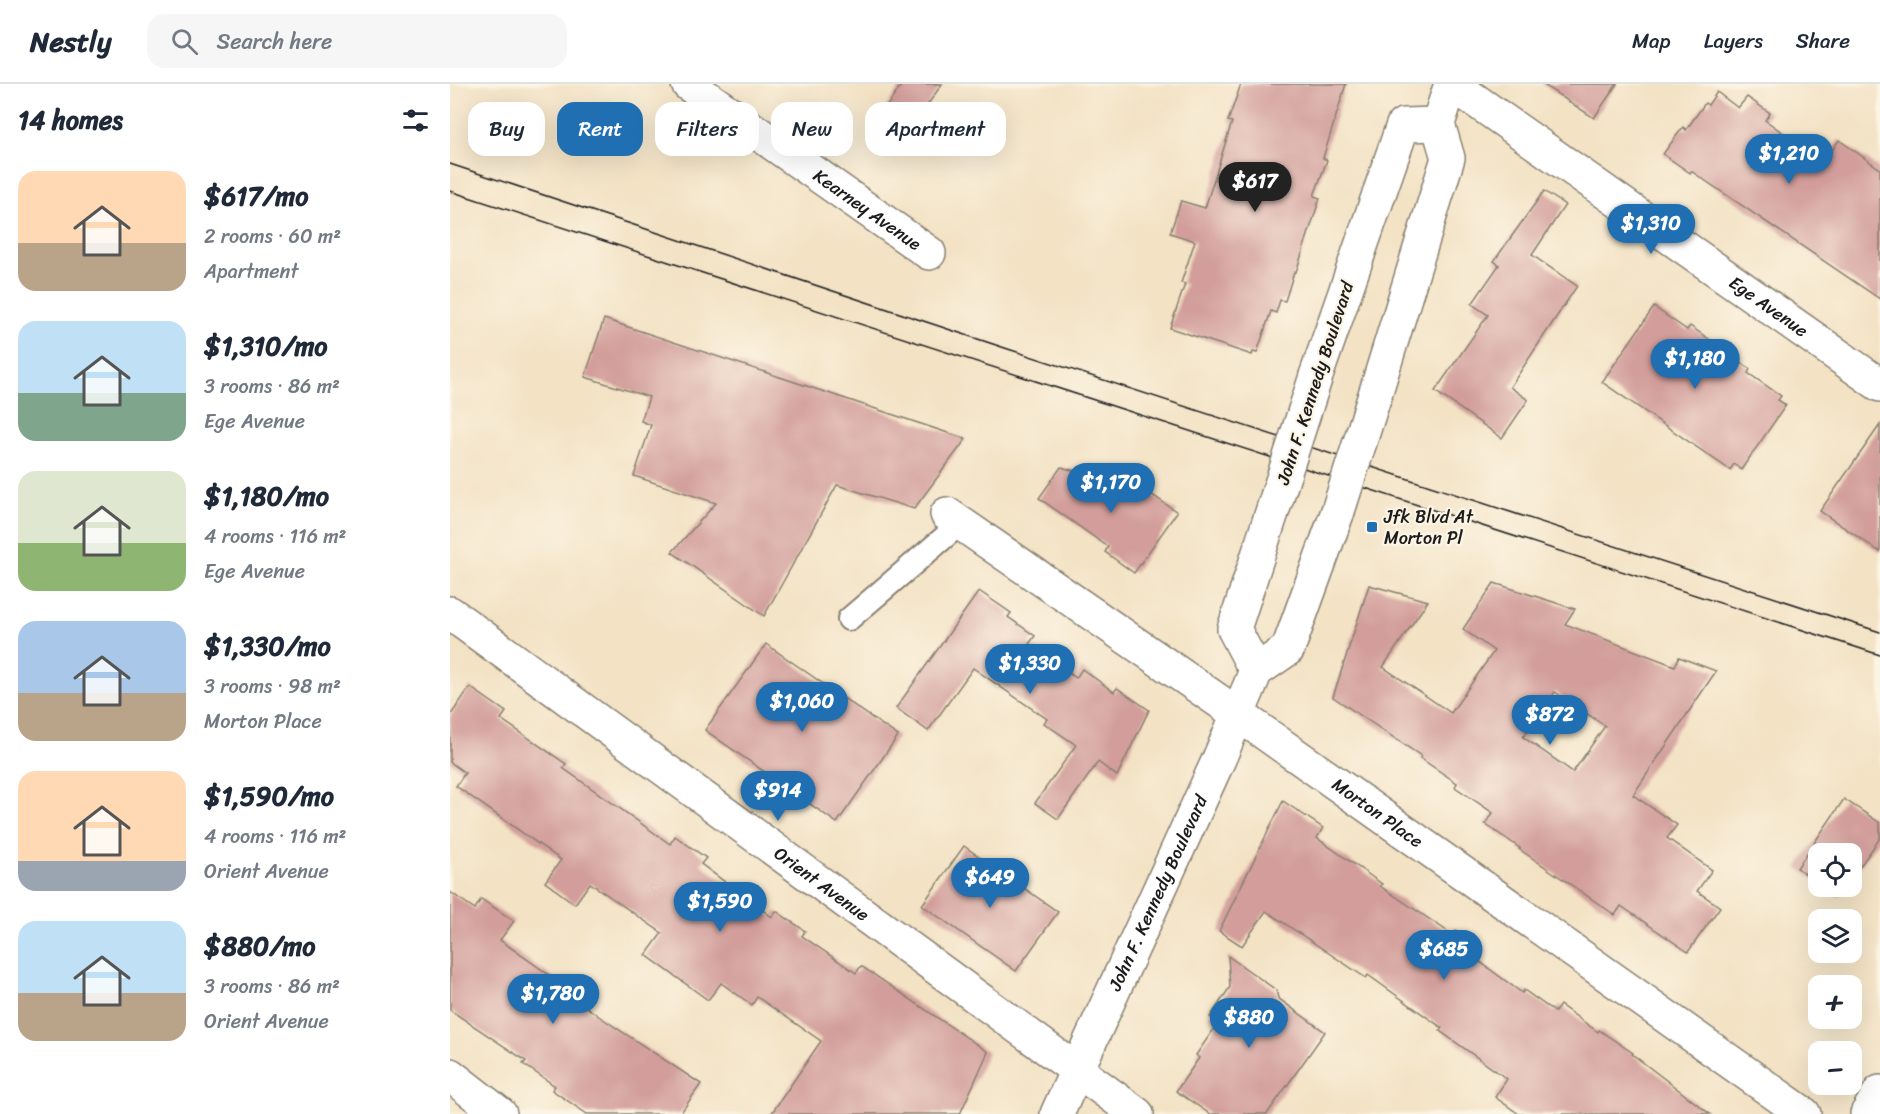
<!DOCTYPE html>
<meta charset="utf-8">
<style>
:root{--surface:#fff;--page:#f6f6f7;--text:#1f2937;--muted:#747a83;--line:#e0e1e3;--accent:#1f6fb2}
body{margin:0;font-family:Sriracha,sans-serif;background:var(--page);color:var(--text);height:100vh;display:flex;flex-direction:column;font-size:22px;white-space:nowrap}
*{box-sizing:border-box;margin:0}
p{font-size:20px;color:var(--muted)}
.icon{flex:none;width:33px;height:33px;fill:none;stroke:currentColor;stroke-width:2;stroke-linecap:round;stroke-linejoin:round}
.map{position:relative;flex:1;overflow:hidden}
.side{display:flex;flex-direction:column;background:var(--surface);width:450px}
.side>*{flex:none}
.banner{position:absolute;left:18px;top:18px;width:570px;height:54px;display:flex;gap:12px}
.controls{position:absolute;left:1358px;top:759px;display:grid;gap:12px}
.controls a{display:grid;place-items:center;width:54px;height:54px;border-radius:12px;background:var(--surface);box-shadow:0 6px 24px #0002;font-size:30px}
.price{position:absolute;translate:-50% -51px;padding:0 14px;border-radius:21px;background:var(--accent);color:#fff;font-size:20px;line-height:39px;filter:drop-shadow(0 2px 3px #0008)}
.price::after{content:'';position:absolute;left:50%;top:36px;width:18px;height:14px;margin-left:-9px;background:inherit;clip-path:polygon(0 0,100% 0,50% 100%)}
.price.on{background:#222;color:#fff}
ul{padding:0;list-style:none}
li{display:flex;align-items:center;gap:18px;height:150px;padding:0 18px}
li span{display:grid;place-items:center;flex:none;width:168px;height:120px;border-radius:18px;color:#555}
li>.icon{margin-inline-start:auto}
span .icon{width:72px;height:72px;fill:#fffc;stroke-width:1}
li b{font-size:26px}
h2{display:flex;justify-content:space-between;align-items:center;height:72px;padding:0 18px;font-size:26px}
.pill{padding:0 21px;border-radius:18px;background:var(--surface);box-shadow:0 6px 24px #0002;font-size:21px;line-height:54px}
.pill.on{background:var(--accent);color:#fff}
header{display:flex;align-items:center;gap:36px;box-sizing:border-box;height:84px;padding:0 30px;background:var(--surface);border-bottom:2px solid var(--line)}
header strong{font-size:28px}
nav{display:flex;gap:33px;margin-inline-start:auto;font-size:21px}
.search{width:420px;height:54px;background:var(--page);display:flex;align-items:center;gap:15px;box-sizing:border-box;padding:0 21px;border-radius:18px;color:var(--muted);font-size:22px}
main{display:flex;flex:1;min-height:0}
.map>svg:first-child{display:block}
</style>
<header>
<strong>Nestly</strong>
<div class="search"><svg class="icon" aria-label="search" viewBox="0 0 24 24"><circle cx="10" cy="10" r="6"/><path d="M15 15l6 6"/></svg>Search here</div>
<nav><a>Map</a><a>Layers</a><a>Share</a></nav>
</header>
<main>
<section class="side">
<h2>14 homes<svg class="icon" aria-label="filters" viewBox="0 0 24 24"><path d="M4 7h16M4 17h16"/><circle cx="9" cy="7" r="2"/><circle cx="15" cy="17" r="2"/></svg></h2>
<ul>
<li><span style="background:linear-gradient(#ffd9b3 60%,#b9a48a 0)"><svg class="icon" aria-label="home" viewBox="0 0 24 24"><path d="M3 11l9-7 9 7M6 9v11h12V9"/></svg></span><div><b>$617/mo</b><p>2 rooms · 60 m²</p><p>Apartment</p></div></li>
<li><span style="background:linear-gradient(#bfe0f5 60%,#7fa58c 0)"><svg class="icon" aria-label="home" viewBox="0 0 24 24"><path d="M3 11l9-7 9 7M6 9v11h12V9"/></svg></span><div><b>$1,310/mo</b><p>3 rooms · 86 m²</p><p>Ege Avenue</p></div></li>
<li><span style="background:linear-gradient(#dfe7d0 60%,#8fb573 0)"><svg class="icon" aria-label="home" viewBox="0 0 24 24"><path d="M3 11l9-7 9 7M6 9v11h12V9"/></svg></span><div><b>$1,180/mo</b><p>4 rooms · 116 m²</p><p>Ege Avenue</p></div></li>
<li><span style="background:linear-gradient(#a9c7e8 60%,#b9a48a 0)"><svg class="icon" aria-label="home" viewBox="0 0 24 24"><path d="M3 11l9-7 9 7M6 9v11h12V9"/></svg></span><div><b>$1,330/mo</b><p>3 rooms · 98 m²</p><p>Morton Place</p></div></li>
<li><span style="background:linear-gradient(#ffd9b3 75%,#9aa5b1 0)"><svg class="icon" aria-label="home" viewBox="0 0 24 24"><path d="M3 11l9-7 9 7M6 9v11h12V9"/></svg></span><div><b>$1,590/mo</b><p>4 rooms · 116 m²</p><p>Orient Avenue</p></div></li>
<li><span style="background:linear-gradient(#bfe0f5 60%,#b9a48a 0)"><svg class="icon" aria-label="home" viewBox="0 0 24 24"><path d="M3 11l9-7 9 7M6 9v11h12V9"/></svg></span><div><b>$880/mo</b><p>3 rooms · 86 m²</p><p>Orient Avenue</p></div></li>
</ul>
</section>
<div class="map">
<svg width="1430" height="1030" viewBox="0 0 1430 1030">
<rect width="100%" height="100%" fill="#fcf5e5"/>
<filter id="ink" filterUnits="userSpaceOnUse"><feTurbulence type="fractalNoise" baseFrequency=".0167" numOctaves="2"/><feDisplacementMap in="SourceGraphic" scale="12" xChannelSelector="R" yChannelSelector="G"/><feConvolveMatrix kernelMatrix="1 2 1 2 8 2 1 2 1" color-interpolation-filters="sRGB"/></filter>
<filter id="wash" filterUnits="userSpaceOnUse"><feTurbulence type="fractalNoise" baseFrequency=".008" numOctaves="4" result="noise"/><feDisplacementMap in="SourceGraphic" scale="24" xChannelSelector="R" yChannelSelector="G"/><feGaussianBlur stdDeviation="1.35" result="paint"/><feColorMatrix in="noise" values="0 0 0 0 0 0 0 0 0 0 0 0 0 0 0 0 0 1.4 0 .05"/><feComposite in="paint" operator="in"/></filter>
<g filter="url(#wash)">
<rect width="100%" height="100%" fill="#f3e2c4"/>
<g id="blocks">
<g fill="#d29d9a" fill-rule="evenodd">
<path d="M 452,0 L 492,0 L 449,62 L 422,44 Z"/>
<path d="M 791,0 L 896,0 L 873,74 L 877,76 L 864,112 L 870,114 L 846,188 L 844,188 L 835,217 L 830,216 L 826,229 L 821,227 L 807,269 L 803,268 L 802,271 L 720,244 L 735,200 L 731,199 L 745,157 L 720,149 L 731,117 L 755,124 L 782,38 L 778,37 Z"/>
<path d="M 1092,0 L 1167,0 L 1144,34 Z"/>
<path d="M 1267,8 L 1288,24 L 1297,13 L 1320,29 L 1315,36 L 1374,78 L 1389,56 L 1430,85 L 1430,215 L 1241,87 L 1240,89 L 1213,70 L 1233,43 L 1236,46 L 1255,19 L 1258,21 Z"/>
<path d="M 1094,107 L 1115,121 L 1082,171 L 1127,202 L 1060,303 L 1078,316 L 1052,354 L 985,307 L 1038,231 L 1022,220 L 1049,181 L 1044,177 Z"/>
<path d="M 1204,223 L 1237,246 L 1240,242 L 1272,264 L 1300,285 L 1298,289 L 1331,312 L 1328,316 L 1336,321 L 1291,386 L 1284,380 L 1280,386 L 1152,298 Z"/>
<path d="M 154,235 L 378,309 L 516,355 L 464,425 L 387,401 L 314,532 L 222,468 L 266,419 L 184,392 L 201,341 L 191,337 L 199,313 L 135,293 Z"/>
<path d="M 1430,341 L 1430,468 L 1370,427 Z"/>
<path d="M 611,383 L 698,408 L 727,428 L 684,489 L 655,468 L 658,463 L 589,414 Z"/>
<path d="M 1044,499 L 1125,525 L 1115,540 L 1225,582 L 1229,573 L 1266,587 L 1183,711 L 1227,741 L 1217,754 L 1262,786 L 1247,807 L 1270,823 L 1238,868 L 1171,822 L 1165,831 L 1069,765 L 1070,764 L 1035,740 L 1043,729 L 1005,703 L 1007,699 L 970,674 L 971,672 L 883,613 L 919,501 L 978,517 L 933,583 L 1001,629 L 1044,567 L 1013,545 ZM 1105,608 L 1155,642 L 1123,688 L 1073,653 Z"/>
<path d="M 529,507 L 561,529 L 558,533 L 585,552 L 579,560 L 626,594 L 632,585 L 664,608 L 667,604 L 699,626 L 667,692 L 648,678 L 608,735 L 585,719 L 626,661 L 594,639 L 597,635 L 523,584 L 478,647 L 446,624 Z"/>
<path d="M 316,560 L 448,652 L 387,739 L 255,646 Z"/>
<path d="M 20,603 L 56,628 L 51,635 L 116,680 L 113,684 L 220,760 L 225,752 L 256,774 L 251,780 L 322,833 L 326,827 L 355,847 L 352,852 L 406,889 L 411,882 L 538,968 L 510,1030 L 321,1030 L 371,957 L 307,913 L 302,921 L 271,899 L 258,916 L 196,871 L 212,849 L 140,799 L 125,820 L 95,798 L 111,776 L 6,702 L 15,689 L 0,678 L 0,632 Z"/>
<path d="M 1394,715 L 1430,739 L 1430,754 L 1401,795 L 1401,770 L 1368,770 L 1368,798 L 1347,784 Z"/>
<path d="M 833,717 L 873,744 L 867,754 L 932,800 L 930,802 L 1003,851 L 1006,847 L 1032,865 L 1025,874 L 1072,909 L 1074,906 L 1105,928 L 1110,921 L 1148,948 L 1149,946 L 1183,969 L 1182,970 L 1260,1030 L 1069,1030 L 1045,1013 L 1057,995 L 990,947 L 992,944 L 918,891 L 916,894 L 816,827 L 792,862 L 769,847 Z"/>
<path d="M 514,762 L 608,828 L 566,887 L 472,821 Z"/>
<path d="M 1374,802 L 1396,802 L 1389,813 Z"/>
<path d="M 0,808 L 25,825 L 31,815 L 64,837 L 50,856 L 119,905 L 117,909 L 150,933 L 251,1000 L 230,1030 L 137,1030 L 102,1006 L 105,1002 L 73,980 L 76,977 L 0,926 Z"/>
<path d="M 778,872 L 826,906 L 828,914 L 875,948 L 817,1030 L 760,1030 L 726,1007 L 749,974 L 746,971 L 768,939 L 760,933 L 780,903 Z"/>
</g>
</g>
</g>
<g filter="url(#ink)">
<use href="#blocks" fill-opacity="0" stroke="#887f70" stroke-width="1.5"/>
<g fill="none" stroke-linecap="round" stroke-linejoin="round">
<defs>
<path id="lane" d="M 399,535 L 511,439"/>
<g id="street">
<path id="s1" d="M 238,0 L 479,169"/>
<path id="s2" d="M 1002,0 L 1430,301"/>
<path id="s3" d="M 497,430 L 789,631 L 1354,1030"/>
<path id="s4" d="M 0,529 L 687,1030"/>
<path d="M 0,991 L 50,1030"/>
</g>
<path id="secondary" d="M 1417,1030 L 1430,1008"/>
<g id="primary">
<path d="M 866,292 L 953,41 L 988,40"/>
<path d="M 924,314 L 998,74 L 988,40 L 1001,0"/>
<path d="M 806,587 L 784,545 L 827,413"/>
<path id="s5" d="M 607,1030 L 769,675 L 806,587 L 838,565 L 888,427"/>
</g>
</defs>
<use href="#lane" stroke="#887f70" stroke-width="26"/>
<use href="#street" stroke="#887f70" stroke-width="36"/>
<use href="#secondary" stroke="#887f70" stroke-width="36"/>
<use href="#primary" stroke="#887f70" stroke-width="36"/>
<use href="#lane" stroke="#fff" stroke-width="22"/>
<use href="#street" stroke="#fff" stroke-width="33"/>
<use href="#secondary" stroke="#fff" stroke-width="33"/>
<use href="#primary" stroke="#fff" stroke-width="33"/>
<g stroke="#1c1c1c" stroke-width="1.5">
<path d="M 0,80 L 558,265 L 1430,548"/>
<path d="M 0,107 L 1430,571"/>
</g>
<defs>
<g id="primary-bridge">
<path d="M 827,413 L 866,292"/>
<path d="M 888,427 L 924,314"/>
</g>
</defs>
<use href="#primary-bridge" stroke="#887f70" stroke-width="36" stroke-linecap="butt"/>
<use href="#primary-bridge" stroke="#fff" stroke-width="33"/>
</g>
</g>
<rect fill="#1f6fb2" stroke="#fcf5e5" stroke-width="2" x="916" y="437" width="12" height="12" rx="3"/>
<g text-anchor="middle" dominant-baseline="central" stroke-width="4.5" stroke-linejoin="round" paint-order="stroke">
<g font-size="18" fill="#1c1c1c" stroke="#fcf5e5">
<text stroke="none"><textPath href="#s1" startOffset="219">Kearney Avenue</textPath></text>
<text stroke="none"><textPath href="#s2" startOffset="387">Ege Avenue</textPath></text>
<text transform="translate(865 299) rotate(-72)">John F. Kennedy Boulevard</text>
<text stroke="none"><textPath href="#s3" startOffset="524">Morton Place</textPath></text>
<text stroke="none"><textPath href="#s4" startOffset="460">Orient Avenue</textPath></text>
<text stroke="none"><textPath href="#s5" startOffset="243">John F. Kennedy Boulevard</textPath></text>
</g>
<g font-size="18" fill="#1c1c1c" stroke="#fcf5e5" text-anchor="start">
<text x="934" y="433">Jfk Blvd At<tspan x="934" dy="21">Morton Pl</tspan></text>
</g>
</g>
</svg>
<div class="controls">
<a><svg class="icon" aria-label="locate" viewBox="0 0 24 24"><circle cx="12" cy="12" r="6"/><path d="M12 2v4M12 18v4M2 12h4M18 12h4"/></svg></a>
<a><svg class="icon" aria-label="layers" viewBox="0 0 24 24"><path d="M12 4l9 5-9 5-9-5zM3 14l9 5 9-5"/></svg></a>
<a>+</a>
<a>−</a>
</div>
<b class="price" style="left:1339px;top:101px">$1,210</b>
<b class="price on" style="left:805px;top:129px">$617</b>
<b class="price" style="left:1201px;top:171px">$1,310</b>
<b class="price" style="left:1245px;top:306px">$1,180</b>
<b class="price" style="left:661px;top:430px">$1,170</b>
<b class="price" style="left:580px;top:611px">$1,330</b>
<b class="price" style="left:352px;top:649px">$1,060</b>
<b class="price" style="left:1100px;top:662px">$872</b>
<b class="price" style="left:328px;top:738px">$914</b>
<b class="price" style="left:540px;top:825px">$649</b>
<b class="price" style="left:270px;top:849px">$1,590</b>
<b class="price" style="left:994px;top:897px">$685</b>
<b class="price" style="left:103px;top:941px">$1,780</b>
<b class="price" style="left:799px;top:965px">$880</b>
<div class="banner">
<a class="pill">Buy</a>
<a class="pill on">Rent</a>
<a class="pill">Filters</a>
<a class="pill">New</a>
<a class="pill">Apartment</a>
</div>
</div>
</main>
